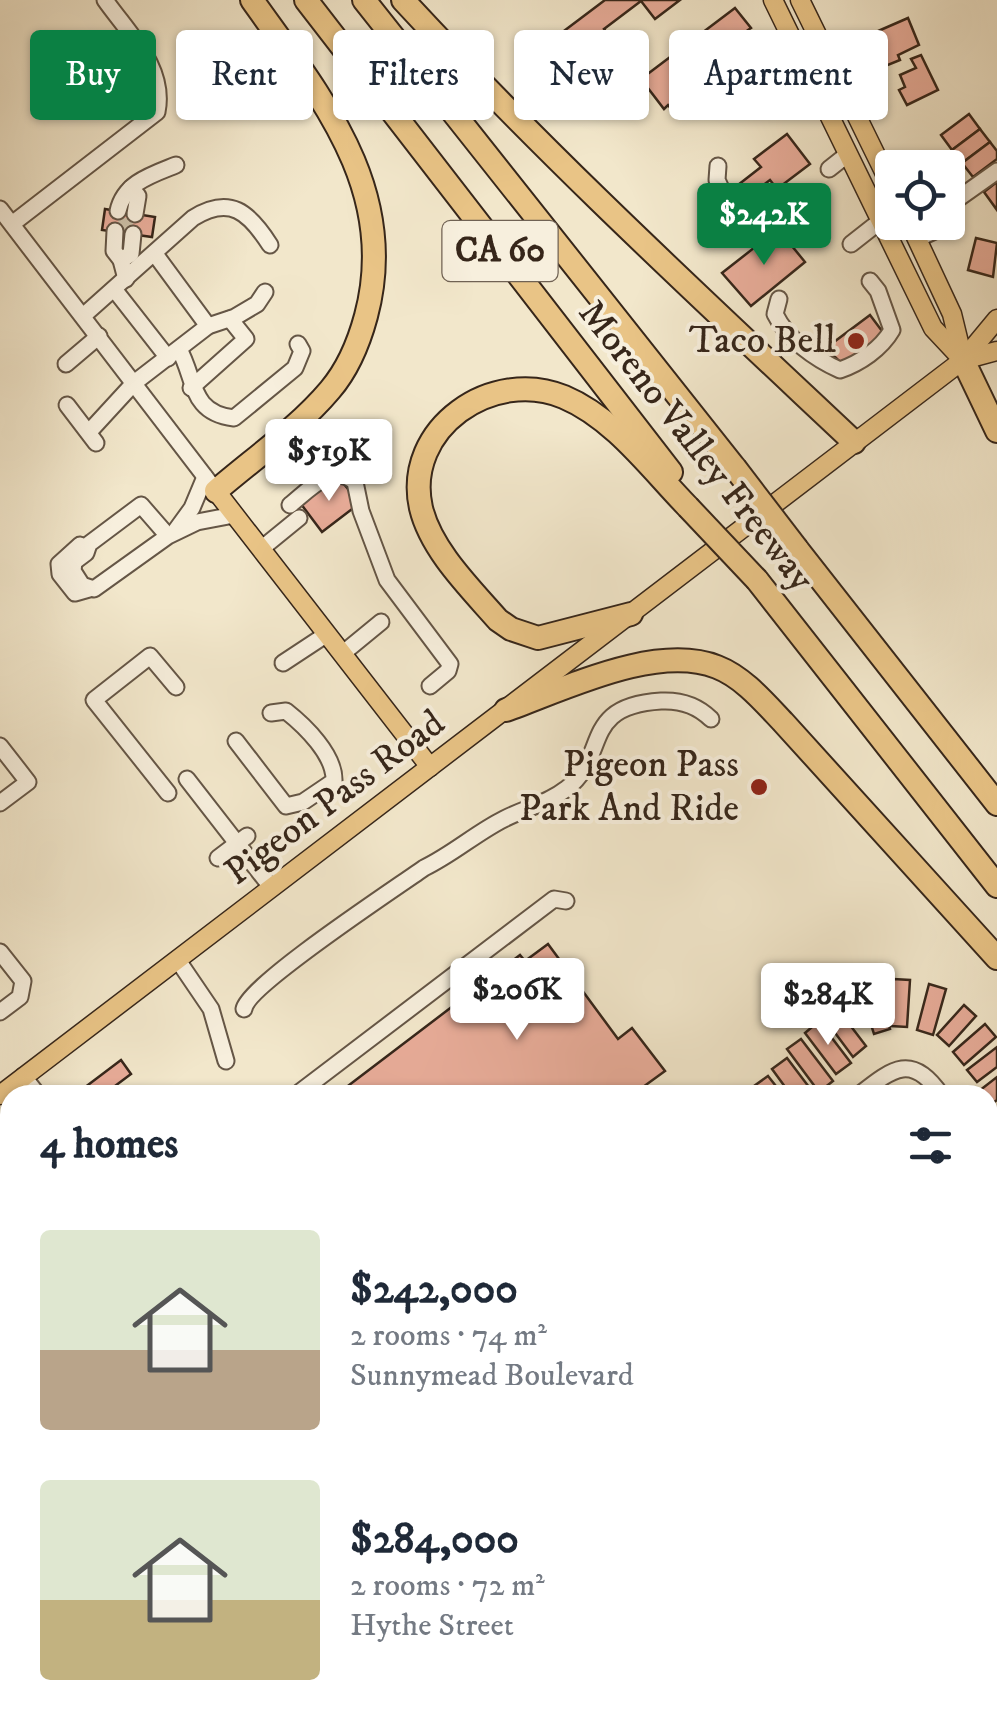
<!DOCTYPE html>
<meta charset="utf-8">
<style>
:root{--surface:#fff;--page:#f6f6f7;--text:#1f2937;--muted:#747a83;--accent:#0b8043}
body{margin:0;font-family:"IM FELL DW Pica",serif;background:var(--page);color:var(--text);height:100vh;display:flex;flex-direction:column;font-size:38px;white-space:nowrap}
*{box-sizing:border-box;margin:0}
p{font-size:32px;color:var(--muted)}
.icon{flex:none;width:55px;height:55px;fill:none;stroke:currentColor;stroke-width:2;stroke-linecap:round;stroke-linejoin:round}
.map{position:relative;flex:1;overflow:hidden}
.sheet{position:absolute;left:0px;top:1085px;width:998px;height:640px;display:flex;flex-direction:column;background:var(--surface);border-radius:30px 30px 0 0;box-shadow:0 2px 8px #0004}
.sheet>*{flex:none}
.top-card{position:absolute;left:30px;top:30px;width:938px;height:90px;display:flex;gap:20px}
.controls{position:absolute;left:875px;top:150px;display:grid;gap:20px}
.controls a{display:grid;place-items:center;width:90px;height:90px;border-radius:10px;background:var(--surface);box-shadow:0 2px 8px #0004;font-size:50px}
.price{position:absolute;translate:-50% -85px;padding:0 22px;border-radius:10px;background:#fff;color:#222;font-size:32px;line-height:65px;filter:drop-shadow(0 2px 5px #0008)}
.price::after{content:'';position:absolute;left:50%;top:60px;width:30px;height:22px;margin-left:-15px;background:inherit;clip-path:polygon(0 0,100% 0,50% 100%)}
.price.active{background:var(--accent);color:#fff}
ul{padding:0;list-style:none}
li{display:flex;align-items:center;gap:30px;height:250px;padding:0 40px}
li span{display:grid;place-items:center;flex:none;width:280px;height:200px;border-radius:10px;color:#555}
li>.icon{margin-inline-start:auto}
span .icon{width:120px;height:120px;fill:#fffc;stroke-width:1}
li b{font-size:42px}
h2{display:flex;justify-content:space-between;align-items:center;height:120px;padding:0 40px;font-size:42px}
.chip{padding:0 35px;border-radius:10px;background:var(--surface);box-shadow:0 2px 8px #0004;font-size:35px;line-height:90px}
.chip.active{background:var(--accent);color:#fff}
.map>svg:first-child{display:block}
</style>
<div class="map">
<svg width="997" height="1725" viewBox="0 0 997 1725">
<rect width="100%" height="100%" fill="#f2e7cb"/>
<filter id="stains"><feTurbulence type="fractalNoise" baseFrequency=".002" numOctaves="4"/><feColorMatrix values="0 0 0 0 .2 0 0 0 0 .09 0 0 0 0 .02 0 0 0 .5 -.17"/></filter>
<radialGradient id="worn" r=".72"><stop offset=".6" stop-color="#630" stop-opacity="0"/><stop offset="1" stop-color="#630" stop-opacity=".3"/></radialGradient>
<g fill="#e8ac99" stroke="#36261a" stroke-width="2.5">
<path d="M 605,0 L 680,0 L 655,19 L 641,1 L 604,29 L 615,43 L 573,75 L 548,43 Z"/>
<path d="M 735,8 L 751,28 L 748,30 L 758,43 L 755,45 L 768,62 L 754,72 L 742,56 L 672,110 L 668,105 L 664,109 L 641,79 Z"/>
<path d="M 908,18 L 919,45 L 898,55 L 900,60 L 883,67 L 869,35 Z"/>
<path d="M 921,55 L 938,90 L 907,105 L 899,90 L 905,87 L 900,75 L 916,68 L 911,59 Z"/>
<path d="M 969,114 L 980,129 L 952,150 L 941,135 Z"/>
<path d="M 980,129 L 990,142 L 962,163 L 952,150 Z"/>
<path d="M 787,134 L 810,164 L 777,189 L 770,180 L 749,196 L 754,202 L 737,215 L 733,210 L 730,212 L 720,199 L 761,167 L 754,159 Z"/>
<path d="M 990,142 L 997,151 L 997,159 L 973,177 L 962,163 Z"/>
<path d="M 997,182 L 997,210 L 984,192 Z"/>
<path d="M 105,209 L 155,217 L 152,237 L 102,230 Z"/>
<path d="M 778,229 L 805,262 L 751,306 L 722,273 Z"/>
<path d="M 976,238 L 997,243 L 993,277 L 968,270 Z"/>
<path d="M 870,315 L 885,335 L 844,366 L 826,348 Z"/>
<path d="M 340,479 L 356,499 L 356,506 L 322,532 L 298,500 Z"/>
<path d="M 548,944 L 618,1039 L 632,1028 L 665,1071 L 632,1095 L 336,1095 L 520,955 L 525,961 Z"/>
<path d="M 893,979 L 910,980 L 907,1027 L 891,1026 Z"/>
<path d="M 876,982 L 890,1029 L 874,1034 L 859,987 Z"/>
<path d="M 929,984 L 946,989 L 933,1035 L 917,1030 Z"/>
<path d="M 964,1005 L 976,1016 L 949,1046 L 937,1035 Z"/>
<path d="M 837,1008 L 866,1046 L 853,1057 L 824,1018 Z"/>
<path d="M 819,1021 L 851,1063 L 836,1074 L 805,1033 Z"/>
<path d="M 985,1024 L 996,1037 L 964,1065 L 953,1052 Z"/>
<path d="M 801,1039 L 833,1081 L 819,1092 L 787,1049 Z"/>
<path d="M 997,1047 L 997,1067 L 977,1082 L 967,1070 Z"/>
<path d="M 787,1058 L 815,1095 L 791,1095 L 772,1069 Z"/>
<path d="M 121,1060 L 131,1074 L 103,1095 L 83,1095 L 80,1091 Z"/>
<path d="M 768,1076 L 783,1095 L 761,1095 L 754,1086 Z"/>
<path d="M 997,1077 L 997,1100 L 990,1105 L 988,1095 L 979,1091 Z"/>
<path d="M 0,1174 L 10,1188 L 10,1203 L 0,1211 Z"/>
<path d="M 10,1285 L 10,1325 L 0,1312 L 4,1309 L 0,1304 L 0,1292 Z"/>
<path d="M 994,1309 L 997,1342 L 988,1350 L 988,1314 Z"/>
<path d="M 997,1364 L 997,1389 L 995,1390 L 988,1380 L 988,1371 Z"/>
<path d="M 10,1378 L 10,1409 L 8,1410 L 0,1400 L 0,1386 Z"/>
<path d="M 5,1432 L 10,1441 L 9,1465 L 7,1457 L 0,1459 L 0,1433 Z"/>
<path d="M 6,1561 L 10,1566 L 10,1589 L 5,1592 L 9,1598 L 0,1605 L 0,1565 Z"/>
<path d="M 997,1634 L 997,1666 L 988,1644 L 988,1638 Z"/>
<path d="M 203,1715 L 220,1715 L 223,1720 L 216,1725 L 189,1725 Z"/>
<path d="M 326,1715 L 354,1715 L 361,1724 L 328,1725 L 322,1718 Z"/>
<path d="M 590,1715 L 620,1715 L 624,1720 L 617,1725 L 584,1725 L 593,1718 Z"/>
<path d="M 711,1715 L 724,1718 L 727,1715 L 741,1715 L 744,1718 L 739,1725 L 703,1725 Z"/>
<path d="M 806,1715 L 823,1715 L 827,1725 L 801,1725 L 809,1722 Z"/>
</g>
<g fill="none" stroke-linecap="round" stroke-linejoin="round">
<path stroke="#ccc0a8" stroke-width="15" stroke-dasharray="15 8" stroke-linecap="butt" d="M 124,233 L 127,213"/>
<defs>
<g id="minor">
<path d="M 782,95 L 811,76"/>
<path d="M 718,166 L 717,180 L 724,195"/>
<path d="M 829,169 L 848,154"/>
<path d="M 131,188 L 138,196 L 135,214"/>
<path d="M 952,203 L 997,171"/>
<path d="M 0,209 L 216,491"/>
<path d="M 118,211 C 124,183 151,175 176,165"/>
<path d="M 739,214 L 745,223 L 754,226 L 765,218"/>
<path d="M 12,224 L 157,112 C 166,68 129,34 105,0"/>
<path d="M 115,231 L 114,251 L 121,260 L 126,279"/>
<path d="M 917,239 L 954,222"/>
<path d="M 851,244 L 879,222"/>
<path d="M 155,254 L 208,326"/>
<path d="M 121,260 L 131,254 L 133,234"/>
<path d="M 114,289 L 168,358"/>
<path d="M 779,299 L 775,314 C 787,339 815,359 840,370 C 860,363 881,349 892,330 L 878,291 L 870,281"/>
<path d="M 83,316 L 193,218 C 230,195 249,212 270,245"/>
<path d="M 179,349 C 196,380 190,413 234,418 L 295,368 L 302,351 L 298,344"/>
<path d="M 66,364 L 99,336"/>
<path d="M 191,388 L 246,339 L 230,319"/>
<path d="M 67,405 L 96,443"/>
<path d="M 89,432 L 134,383 L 208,326 L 235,317 L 257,304 L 265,292"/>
<path d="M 290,505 C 308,491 332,462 355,482 L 361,511 L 387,580 L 450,664 L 448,671 L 430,686"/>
<path d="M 176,530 L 192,508 L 205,477"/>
<path d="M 168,536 L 94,589 L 82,585 L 73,571 L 74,562 L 86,553 L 89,544 L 141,505 L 168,536 L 197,522 L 234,515"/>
<path d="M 80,545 L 59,564 L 60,574 L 75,593 L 89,589"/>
<path d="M 261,549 L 299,518"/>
<path d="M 342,654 L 381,622"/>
<path d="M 283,663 L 327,634"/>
<path d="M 236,741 L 286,806 L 303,802 L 334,781 C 335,755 305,726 286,711 L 271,713"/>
<path d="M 0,746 L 28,782 L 0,803"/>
<path d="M 187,779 L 271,887"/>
<path d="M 168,793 L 94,700 L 150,656 L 176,687"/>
<path d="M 218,858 L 247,836"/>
<path d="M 0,952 L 23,981 L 20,997 L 0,1012"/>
<path d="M 177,959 L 211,1009 L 226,1061"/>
<path d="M 244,1009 C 248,985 396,888 424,868 C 453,854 476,833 504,819 C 525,808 547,804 566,789 C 610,756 579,706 661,701 C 681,700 697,705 711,719"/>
<path d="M 23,1076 L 38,1095"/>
<path d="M 296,1095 L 554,899 L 566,901"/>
<path d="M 859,1095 C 892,1069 912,1052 941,1095"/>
<path d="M 988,1151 L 997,1162"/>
<path d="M 0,1249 L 10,1241"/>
<path d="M 988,1264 L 997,1256"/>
<path d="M 988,1429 L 997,1440"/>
<path d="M 988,1602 L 997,1599"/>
<path d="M 0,1669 L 10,1682"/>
<path d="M 32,1715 L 37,1725"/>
<path d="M 263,1715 L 271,1725"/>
<path d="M 527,1715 L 534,1725"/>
</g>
<g id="major">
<path d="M 773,0 L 933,328 L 963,360"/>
<path d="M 800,0 L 892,188"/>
<path d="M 909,222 L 952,314 L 962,355"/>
<path d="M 963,360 L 997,351"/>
<path d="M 216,491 L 430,767"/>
<path d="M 0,1095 L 963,360 L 997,319"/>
</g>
<g id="highway">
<path d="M 306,0 L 671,472"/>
<path d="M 364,0 L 735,468"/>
<path d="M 403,0 C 546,155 701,298 854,442"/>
<path d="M 963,360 L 997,431"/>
<path d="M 216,491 C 253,459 298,428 330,390 C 348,369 359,342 366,316 C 400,190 320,96 252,0"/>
<path d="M 797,549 L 997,804"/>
<path d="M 757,580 L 997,886"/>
<path d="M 631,614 L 538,638 L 511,629 L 498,620 C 470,588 431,550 421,508 C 403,428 493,367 564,397 C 614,418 651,469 688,507"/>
<path d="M 506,710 C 565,689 656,643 717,667 C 743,677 764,702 783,722 L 997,958"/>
</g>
</defs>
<use href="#minor" stroke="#655646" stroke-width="19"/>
<use href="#major" stroke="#36261a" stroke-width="21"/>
<use href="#highway" stroke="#36261a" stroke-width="26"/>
<use href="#minor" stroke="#f7efdd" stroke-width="15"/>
<use href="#major" stroke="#e9c486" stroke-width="18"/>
<use href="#highway" stroke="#e9c486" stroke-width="22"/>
<defs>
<g id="highway-bridge">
<path d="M 735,468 L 797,549"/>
<path d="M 688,507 L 757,580"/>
</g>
</defs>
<use href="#highway-bridge" stroke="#36261a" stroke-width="26" stroke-linecap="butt"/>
<use href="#highway-bridge" stroke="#e9c486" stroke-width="22"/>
</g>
<g fill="#8f2418" stroke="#f7efdd" stroke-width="4">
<circle cx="856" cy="341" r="10"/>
<circle cx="759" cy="787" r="10"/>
</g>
<g text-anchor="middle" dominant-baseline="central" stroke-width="8" stroke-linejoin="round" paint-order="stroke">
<rect fill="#f7efdd" stroke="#706254" stroke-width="2.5" x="442.5" y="221" width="115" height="60" rx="8"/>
<g font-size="35" font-weight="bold" fill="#36261a">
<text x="500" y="251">CA 60</text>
</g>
<g font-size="38" fill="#36261a" stroke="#f7efdd" text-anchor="end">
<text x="836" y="341">Taco Bell</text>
<text x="739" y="765">Pigeon Pass<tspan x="739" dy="44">Park And Ride</tspan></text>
</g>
<g font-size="38" fill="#36261a" stroke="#f7efdd">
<text transform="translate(696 446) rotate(52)">Moreno Valley Freeway</text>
<text transform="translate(335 798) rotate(-37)">Pigeon Pass Road</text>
</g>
</g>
<rect width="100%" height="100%" filter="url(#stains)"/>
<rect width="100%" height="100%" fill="url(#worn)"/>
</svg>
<div class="controls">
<a><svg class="icon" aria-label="locate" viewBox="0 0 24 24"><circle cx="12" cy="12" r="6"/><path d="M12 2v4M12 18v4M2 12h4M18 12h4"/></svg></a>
</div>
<b class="price active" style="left:764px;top:268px">$242K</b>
<b class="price" style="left:329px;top:504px">$519K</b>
<b class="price" style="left:517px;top:1043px">$206K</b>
<b class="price" style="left:828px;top:1048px">$284K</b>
<div class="top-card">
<a class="chip active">Buy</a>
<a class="chip">Rent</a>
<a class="chip">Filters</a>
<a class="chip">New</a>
<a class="chip">Apartment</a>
</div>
<section class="sheet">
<h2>4 homes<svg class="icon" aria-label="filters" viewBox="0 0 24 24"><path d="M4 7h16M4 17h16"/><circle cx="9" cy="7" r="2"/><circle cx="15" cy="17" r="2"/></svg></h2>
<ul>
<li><span style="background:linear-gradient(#dfe7d0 60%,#b9a48a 0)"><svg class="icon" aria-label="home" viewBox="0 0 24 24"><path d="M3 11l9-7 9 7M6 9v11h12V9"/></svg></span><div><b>$242,000</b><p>2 rooms · 74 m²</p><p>Sunnymead Boulevard</p></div></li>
<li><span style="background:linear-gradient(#dfe7d0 60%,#c2b280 0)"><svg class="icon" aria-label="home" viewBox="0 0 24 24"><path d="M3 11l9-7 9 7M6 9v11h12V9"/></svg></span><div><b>$284,000</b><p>2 rooms · 72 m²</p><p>Hythe Street</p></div></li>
</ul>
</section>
</div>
